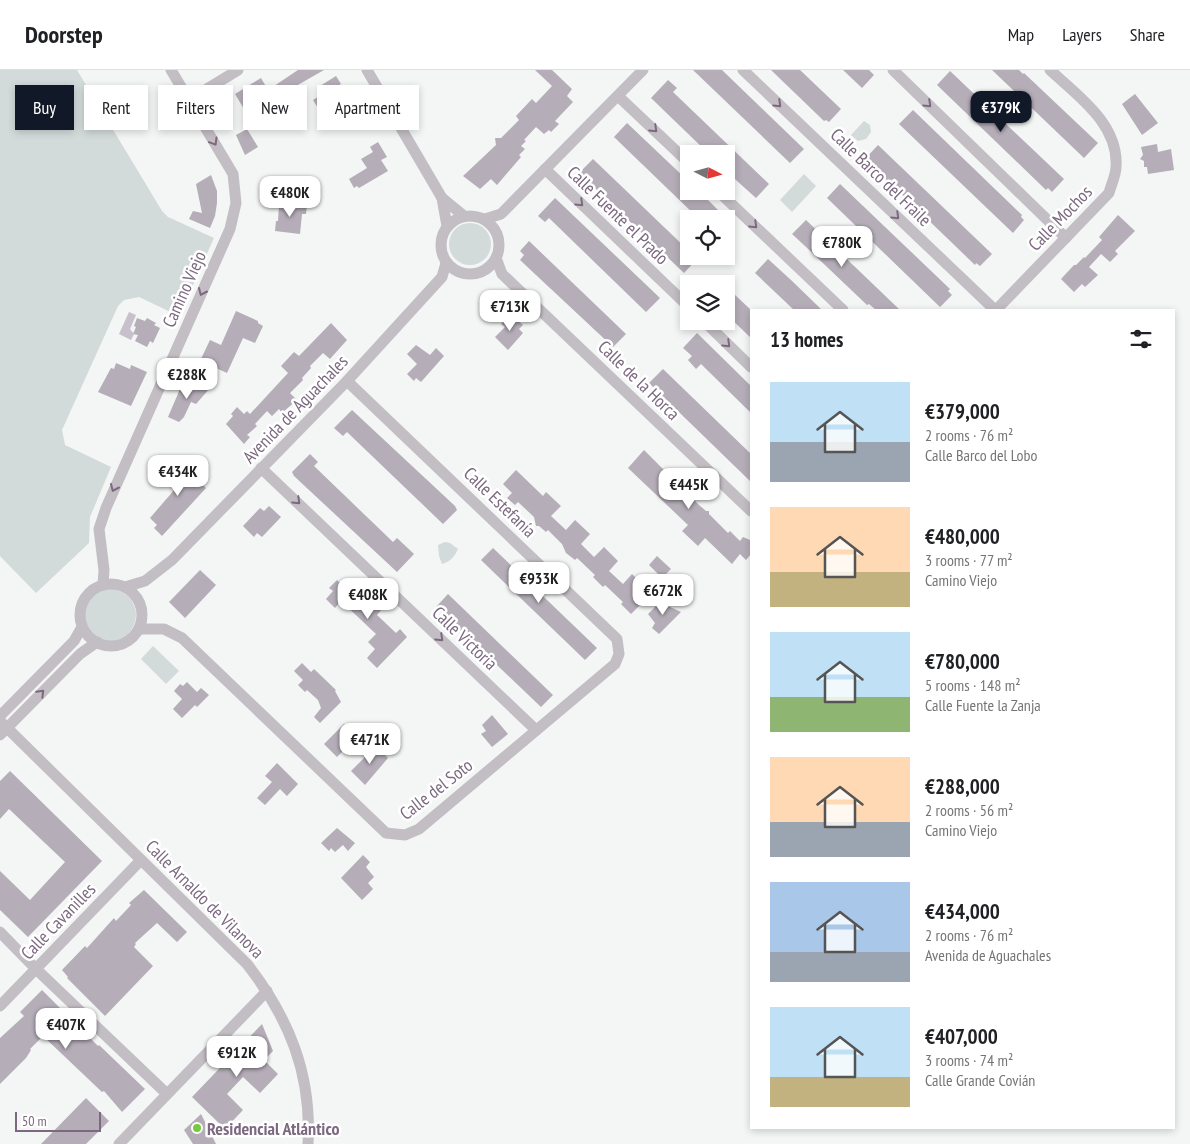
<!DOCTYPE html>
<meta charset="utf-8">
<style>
:root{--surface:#fff;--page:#f6f6f6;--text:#202124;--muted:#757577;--line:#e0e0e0;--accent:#111827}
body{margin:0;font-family:"PT Sans Narrow",sans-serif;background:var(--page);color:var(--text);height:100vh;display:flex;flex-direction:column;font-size:19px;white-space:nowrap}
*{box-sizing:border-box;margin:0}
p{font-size:16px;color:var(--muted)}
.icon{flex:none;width:28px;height:28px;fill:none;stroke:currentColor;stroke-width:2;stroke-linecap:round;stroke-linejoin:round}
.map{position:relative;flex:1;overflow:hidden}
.details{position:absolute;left:750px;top:239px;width:425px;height:820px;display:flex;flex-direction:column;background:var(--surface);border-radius:0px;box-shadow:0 2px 8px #0003}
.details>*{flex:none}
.guide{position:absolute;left:15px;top:15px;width:475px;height:45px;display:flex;gap:10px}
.needle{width:32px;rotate:96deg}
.controls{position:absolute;left:680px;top:75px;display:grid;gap:10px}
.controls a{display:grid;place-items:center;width:55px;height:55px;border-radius:0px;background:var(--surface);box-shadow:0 2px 8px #0003;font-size:25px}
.scale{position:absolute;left:15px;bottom:12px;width:86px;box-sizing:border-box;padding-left:5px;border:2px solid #7c6980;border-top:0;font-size:14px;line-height:18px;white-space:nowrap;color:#7c6980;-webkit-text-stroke:4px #fff;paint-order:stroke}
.price{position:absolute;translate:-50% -42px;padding:0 11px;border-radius:10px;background:#fff;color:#222;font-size:16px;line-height:32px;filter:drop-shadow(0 1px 2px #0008)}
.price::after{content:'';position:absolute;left:50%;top:30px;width:15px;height:11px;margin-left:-8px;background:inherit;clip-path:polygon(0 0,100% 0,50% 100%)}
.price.selected{background:var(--accent);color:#fff}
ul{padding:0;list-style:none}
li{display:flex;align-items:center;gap:15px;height:125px;padding:0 20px}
li span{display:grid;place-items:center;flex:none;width:140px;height:100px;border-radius:0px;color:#555}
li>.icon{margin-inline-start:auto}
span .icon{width:60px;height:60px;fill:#fffc;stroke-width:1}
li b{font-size:21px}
h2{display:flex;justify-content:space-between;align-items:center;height:60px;padding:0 20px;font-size:21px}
.pill{padding:0 18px;border-radius:0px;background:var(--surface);box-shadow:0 2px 8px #0003;font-size:18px;line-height:45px}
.pill.selected{background:var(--accent);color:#fff}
header{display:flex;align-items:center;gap:30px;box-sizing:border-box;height:70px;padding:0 25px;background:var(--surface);border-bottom:1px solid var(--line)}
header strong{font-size:24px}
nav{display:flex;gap:28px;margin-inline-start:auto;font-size:18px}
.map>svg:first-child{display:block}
</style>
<header>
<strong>Doorstep</strong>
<nav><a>Map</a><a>Layers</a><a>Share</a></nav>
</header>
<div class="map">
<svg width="1190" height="1074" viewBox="0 0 1190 1074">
<rect width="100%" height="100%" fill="#f3f6f4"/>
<g fill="#d3dada">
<path d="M 0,0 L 77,0 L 162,141 L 168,147 L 214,168 L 179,246 L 139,227 L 124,230 L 118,236 L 62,360 L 65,375 L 111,397 L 90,447 L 89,473 L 36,523 L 0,486 Z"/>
<path d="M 864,51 L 870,55 L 871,62 L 866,69 L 858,71 L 851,65 Z"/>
<path d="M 804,104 L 816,116 L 792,142 L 780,130 Z"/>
<circle cx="470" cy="174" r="21"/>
<path d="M 445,472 L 450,473 L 458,479 C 455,486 450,492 442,494 L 439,486 L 438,475 Z"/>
<circle cx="110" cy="545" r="26"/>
<path d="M 153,576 L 179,601 L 166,614 L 141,589 Z"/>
</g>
<g fill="#c8c0cc">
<path d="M 129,242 L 136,245 L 130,259 L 134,264 L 131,270 L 119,264 Z"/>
<path d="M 678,508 L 693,522 L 685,531 L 670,517 Z"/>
</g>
<g fill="#b5adb8">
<path d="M 298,0 L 324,0 L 247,44 L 235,24 L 261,8 L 268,20 Z"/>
<path d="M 535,0 L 552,0 L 572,19 L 567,26 L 573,32 L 555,51 L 559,54 L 551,62 L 549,60 L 544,64 L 536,57 L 524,70 L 526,71 L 521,76 L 525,79 L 519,85 L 521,87 L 497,115 L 491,109 L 480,119 L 463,106 L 496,75 L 495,68 L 501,68 L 519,50 L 516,46 L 532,29 L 536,33 L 552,16 Z"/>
<path d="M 693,0 L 722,0 L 804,79 L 790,93 Z"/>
<path d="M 771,0 L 800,0 L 841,39 L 829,52 L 826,50 L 824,51 Z"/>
<path d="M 843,0 L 869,0 L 874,5 L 862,18 Z"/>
<path d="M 992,0 L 1019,0 L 1023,4 L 1024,3 L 1098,73 L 1084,88 Z"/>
<path d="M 950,1 L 1064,109 L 1052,122 L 1048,118 L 1046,120 L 937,15 Z"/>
<path d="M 336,6 L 341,14 L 335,17 L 345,33 L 323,46 L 313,30 L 324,23 L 320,16 Z"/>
<path d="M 668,10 L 677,18 L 673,22 L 769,114 L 756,128 L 726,101 L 726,84 L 709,84 L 651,28 Z"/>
<path d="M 1135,24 L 1158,53 L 1142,65 L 1122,34 Z"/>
<path d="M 913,40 L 1022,145 L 1021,147 L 1024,150 L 1013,163 L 899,54 Z"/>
<path d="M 627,53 L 685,108 L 683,110 L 689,115 L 689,121 L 699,121 L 727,149 L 699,149 L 614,67 Z"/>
<path d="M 247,59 L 258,77 L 245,85 L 236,65 Z"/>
<path d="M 378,72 L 387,87 L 381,90 L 388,101 L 359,118 L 357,116 L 354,118 L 349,109 L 367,98 L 361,89 L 373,82 L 370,77 Z"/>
<path d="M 1157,74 L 1158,82 L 1171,79 L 1174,100 L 1148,104 L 1147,97 L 1144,97 L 1144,91 L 1140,89 L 1143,85 L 1141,77 Z"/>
<path d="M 878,75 L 992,184 L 980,196 L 976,193 L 975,195 L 865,89 Z"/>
<path d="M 593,89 L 689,181 L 689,186 L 700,186 L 684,203 L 579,103 Z"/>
<path d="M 211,105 L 217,121 L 217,133 L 215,146 L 210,158 L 189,149 L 193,141 L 202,143 L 196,114 Z"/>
<path d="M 840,114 L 950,219 L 948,221 L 952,225 L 940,237 L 827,128 Z"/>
<path d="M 555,128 L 660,228 L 646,242 L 549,148 L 545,152 L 538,146 Z"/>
<path d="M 286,133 L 307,135 L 306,144 L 302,144 L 300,164 L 275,161 L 276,151 L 278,151 L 279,135 L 286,136 Z"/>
<path d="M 1118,145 L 1135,161 L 1115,181 L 1118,184 L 1110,192 L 1101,184 L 1089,197 L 1098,205 L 1085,217 L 1082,214 L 1074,222 L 1061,209 L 1074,195 L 1076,195 L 1084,187 L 1085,188 L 1102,170 L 1099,167 Z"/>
<path d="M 806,150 L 900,240 L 876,240 L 869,234 L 867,235 L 805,176 L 792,164 Z"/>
<path d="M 529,171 L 626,264 L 613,277 L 520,190 L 524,185 L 520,181 Z"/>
<path d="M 768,189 L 791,210 L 822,240 L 794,240 L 755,203 Z"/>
<path d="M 734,224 L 751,240 L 751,268 L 726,244 L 726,233 Z"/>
<path d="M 236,241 L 258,251 L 258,253 L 263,256 L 255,273 L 243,268 L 227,303 L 200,291 L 210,270 L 221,275 Z"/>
<path d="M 511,244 L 523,255 L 519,259 L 523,263 L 508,280 L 495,267 L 505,257 L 501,254 Z"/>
<path d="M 137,248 L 145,251 L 147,248 L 156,253 L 154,255 L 160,258 L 153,273 L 150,271 L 147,277 L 135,271 L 138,265 L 133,264 L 136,257 L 134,256 Z"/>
<path d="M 331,253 L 347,270 L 330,289 L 323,283 L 310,296 L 311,298 L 302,308 L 303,310 L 290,323 L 297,330 L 282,343 L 279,339 L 272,346 L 267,341 L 255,354 L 257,356 L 247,365 L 250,367 L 244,374 L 226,354 L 233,346 L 231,344 L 237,337 L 244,344 L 247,341 L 250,344 L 288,303 L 281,296 L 294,282 L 299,286 Z"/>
<path d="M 697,263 L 751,316 L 751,343 L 701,294 L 696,299 L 688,290 L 692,286 L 683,278 Z"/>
<path d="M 416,275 L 430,285 L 436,278 L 444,286 L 421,312 L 416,308 L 414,311 L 407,304 L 417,294 L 407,284 Z"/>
<path d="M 116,293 L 130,299 L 131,295 L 147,302 L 131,336 L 98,322 L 111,298 L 114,299 Z"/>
<path d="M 663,299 L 751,384 L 751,412 L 649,313 Z"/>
<path d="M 190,310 L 210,318 L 196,334 L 191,332 L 184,347 L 179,352 L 168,347 L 180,319 L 185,321 Z"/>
<path d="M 352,340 L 455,436 L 457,440 L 443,454 L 347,362 L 343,366 L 334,358 Z"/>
<path d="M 644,380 L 699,435 L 706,441 L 709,441 L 709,444 L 728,463 L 730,461 L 740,471 L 743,467 L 750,470 L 751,484 L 746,490 L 740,484 L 732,494 L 705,468 L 698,476 L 682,461 L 688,455 L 628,398 Z"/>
<path d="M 310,384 L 318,392 L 314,396 L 393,472 L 397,468 L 414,484 L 397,502 L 294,406 L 292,402 Z"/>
<path d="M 185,387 L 194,395 L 188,401 L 206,418 L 162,466 L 154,458 L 157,455 L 150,448 L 175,419 L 166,410 Z"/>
<path d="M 516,400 L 543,426 L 546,422 L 561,436 L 551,446 L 566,460 L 575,450 L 590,464 L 581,474 L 594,487 L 604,477 L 618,491 L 609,501 L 623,514 L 632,504 L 646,518 L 637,528 L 642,533 L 631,544 L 621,534 L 623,532 L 605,515 L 603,517 L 593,507 L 595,505 L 577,488 L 575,490 L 566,483 L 562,474 L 548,460 L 546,462 L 539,456 L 536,456 L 534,447 L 518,432 L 515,435 L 507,428 L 512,423 L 503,414 Z"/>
<path d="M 269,436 L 281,447 L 262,467 L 257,463 L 254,467 L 243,456 L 260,438 L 264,441 Z"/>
<path d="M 493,478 L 597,578 L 585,590 L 481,490 Z"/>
<path d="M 657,486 L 671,499 L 662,508 L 649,495 Z"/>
<path d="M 200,500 L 216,515 L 185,548 L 169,532 Z"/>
<path d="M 337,510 L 342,515 L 347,510 L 367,528 L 370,525 L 383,538 L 377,545 L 396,563 L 400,559 L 407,567 L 377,598 L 367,588 L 375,579 L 368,572 L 376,564 L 341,531 L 335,538 L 326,529 L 333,521 L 329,518 Z"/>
<path d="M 448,524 L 553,625 L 541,637 L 436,537 Z"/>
<path d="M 662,530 L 668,536 L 681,542 L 659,564 L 652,558 L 655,553 L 648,544 Z"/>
<path d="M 302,593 L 311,602 L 314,599 L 336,620 L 335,621 L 341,632 L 320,653 L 314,647 L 321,638 L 318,630 L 307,620 L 305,622 L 298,615 L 303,610 L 294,601 Z"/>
<path d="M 187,612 L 197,622 L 201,618 L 209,625 L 197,637 L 195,635 L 182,648 L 173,639 L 182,629 L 174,621 L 180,614 L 183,616 Z"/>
<path d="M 492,645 L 508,664 L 492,677 L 481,664 L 486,661 L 482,655 Z"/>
<path d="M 358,653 L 365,659 L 337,687 L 324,674 L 344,654 L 350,660 Z"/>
<path d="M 376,676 L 388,688 L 365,715 L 351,701 Z"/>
<path d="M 277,693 L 298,714 L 287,726 L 280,719 L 265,735 L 257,728 L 272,712 L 265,706 Z"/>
<path d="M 10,701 L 102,791 L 28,867 L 0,840 L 0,801 L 30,830 L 65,792 L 9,739 L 0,749 L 0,711 Z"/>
<path d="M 337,758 L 355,773 L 348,781 L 343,775 L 335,782 L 331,778 L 329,781 L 321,773 Z"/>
<path d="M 363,785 L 370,792 L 366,797 L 374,807 L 368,813 L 373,819 L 362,830 L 341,808 Z"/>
<path d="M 144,820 L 187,862 L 177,872 L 157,853 L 135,873 L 136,874 L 134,877 L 153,896 L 105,946 L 67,908 L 68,907 L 62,900 L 85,876 L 87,878 L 114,848 L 116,851 L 131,835 L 129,833 Z"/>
<path d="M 42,920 L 98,976 L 99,975 L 145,1019 L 122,1042 L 104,1021 L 102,1022 L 43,966 L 30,979 L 31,980 L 26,988 L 0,1014 L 0,968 L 24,946 L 20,942 Z"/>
<path d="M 262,954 L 273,981 L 264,990 L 278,1004 L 260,1023 L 243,1007 L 227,1024 L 243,1040 L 225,1059 L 192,1027 Z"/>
<path d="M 86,1028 L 109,1051 L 86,1074 L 41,1074 Z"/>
<path d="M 201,1044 L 216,1074 L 193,1074 L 184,1060 Z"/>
</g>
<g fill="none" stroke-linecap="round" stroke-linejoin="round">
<g stroke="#c3bdc4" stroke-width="11">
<path d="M 367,0 L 442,128 L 464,146"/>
<path d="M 743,0 L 995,240"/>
<path d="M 893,0 L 1066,168"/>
<path d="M 618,26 L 689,93"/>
<path d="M 189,30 L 238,0"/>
<path d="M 545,99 L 689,237"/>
<path d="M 718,121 L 843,240"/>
<path d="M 442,128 L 447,156"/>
<circle cx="470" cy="175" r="29"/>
<path d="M 485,149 L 501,144 L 643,0"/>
<path d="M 496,188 L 502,204 L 751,441"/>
<path d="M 996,240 L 1109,123 C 1111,115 1116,105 1116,97 C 1119,54 1078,26 1050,0"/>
<path d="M 704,251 L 751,297"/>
<path d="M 261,398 L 536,660"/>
<circle cx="111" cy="545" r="31"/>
<path d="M 103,515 L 104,500 L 99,459 L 106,438 L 230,159 L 236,133 L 233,104 L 171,0"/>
<path d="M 125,517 L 145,511 L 172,490 L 347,311 L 442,207 L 446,193"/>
<path d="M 139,559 L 164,559 L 182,568 L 386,763 L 405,765 L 419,759 L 615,594 L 619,584 L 617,569 L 347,311"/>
<path d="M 0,646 L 74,571 L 82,557"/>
<path d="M 0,651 L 247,894 C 289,948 312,1004 308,1074"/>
<path d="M 0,665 L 80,584 L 97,572"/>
<path d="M 0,862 L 36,899 L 167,1024"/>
<path d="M 0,936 L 141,790"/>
<path d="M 119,1074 L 267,921"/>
</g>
</g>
<defs><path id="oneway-chevron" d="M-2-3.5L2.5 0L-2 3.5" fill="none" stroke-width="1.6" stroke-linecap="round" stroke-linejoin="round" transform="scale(1.25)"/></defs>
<g stroke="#7c6980">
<use href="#oneway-chevron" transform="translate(778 34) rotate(44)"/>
<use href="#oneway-chevron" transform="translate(928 34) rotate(44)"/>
<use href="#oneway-chevron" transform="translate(654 59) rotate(44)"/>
<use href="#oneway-chevron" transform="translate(214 72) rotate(59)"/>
<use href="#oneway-chevron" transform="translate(580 133) rotate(44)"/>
<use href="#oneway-chevron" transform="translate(896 146) rotate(44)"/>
<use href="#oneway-chevron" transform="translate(754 155) rotate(44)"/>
<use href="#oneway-chevron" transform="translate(202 222) rotate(114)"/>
<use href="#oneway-chevron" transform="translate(727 274) rotate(44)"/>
<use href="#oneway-chevron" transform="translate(114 418) rotate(114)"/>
<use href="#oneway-chevron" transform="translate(297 431) rotate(44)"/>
<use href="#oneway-chevron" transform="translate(440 568) rotate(44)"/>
<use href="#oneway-chevron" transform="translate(41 623) rotate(-45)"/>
</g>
<circle fill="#73cb3d" stroke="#fff" stroke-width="2" cx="197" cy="1058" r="5"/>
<g text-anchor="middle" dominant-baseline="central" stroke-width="5" stroke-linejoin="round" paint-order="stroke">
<g font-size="18" fill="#7c6980" stroke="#fff">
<text transform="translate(881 107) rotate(44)">Calle Barco del Fraile</text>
<text transform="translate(618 145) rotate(44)">Calle Fuente el Prado</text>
<text transform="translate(1060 148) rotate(-46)">Calle Mochos</text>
<text transform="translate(184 219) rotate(-66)">Camino Viejo</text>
<text transform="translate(639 310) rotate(44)">Calle de la Horca</text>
<text transform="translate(295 339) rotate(-46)">Avenida de Aguachales</text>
<text transform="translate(500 432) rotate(44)">Calle Estefanía</text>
<text transform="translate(465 568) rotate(44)">Calle Victoria</text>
<text transform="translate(436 719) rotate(-38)">Calle del Soto</text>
<text transform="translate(205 829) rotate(45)">Calle Arnaldo de Vilanova</text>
<text transform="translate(58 851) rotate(-46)">Calle Cavanilles</text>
</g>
<g font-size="18" font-weight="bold" fill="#7c6980" stroke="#fff" text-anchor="start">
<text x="207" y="1058">Residencial Atlántico</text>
</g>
</g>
</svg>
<div class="controls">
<a><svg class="needle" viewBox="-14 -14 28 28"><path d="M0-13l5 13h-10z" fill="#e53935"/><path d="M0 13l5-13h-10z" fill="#757577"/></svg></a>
<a><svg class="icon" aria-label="locate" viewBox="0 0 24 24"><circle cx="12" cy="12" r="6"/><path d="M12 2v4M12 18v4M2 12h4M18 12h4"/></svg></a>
<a><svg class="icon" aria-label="layers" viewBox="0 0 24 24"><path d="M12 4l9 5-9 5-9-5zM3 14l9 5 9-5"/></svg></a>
</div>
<div class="scale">50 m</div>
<b class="price selected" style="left:1001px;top:63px">€379K</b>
<b class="price" style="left:290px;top:148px">€480K</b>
<b class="price" style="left:842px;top:198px">€780K</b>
<b class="price" style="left:510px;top:262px">€713K</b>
<b class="price" style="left:187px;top:330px">€288K</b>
<b class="price" style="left:178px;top:427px">€434K</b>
<b class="price" style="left:689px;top:440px">€445K</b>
<b class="price" style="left:539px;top:534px">€933K</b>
<b class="price" style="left:663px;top:546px">€672K</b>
<b class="price" style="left:368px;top:550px">€408K</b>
<b class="price" style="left:370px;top:695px">€471K</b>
<b class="price" style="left:66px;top:980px">€407K</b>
<b class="price" style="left:237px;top:1008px">€912K</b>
<div class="guide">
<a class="pill selected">Buy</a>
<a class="pill">Rent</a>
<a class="pill">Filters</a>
<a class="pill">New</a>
<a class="pill">Apartment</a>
</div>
<section class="details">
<h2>13 homes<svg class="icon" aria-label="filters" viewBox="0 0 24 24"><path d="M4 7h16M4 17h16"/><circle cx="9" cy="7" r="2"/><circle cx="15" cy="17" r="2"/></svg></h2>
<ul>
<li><span style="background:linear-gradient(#bfe0f5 60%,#9aa5b1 0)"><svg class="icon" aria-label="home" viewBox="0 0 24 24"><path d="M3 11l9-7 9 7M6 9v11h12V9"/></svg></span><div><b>€379,000</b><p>2 rooms · 76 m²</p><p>Calle Barco del Lobo</p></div></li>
<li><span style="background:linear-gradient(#ffd9b3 65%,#c2b280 0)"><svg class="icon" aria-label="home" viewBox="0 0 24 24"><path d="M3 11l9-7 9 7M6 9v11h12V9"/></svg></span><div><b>€480,000</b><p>3 rooms · 77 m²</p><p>Camino Viejo</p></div></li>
<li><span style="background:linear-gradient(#bfe0f5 65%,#8fb573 0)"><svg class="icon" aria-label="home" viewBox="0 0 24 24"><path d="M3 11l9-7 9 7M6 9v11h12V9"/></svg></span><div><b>€780,000</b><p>5 rooms · 148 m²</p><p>Calle Fuente la Zanja</p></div></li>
<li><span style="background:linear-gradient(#ffd9b3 65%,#9aa5b1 0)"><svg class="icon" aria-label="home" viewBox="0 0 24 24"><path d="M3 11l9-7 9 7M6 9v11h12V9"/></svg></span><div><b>€288,000</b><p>2 rooms · 56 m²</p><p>Camino Viejo</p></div></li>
<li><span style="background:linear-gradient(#a9c7e8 70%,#9aa5b1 0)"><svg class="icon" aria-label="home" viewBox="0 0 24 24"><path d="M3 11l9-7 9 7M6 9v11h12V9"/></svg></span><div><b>€434,000</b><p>2 rooms · 76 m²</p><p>Avenida de Aguachales</p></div></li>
<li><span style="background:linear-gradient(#bfe0f5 70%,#c2b280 0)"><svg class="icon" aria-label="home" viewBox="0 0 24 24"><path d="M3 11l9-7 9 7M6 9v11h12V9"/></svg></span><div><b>€407,000</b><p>3 rooms · 74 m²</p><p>Calle Grande Covián</p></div></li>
</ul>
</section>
</div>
